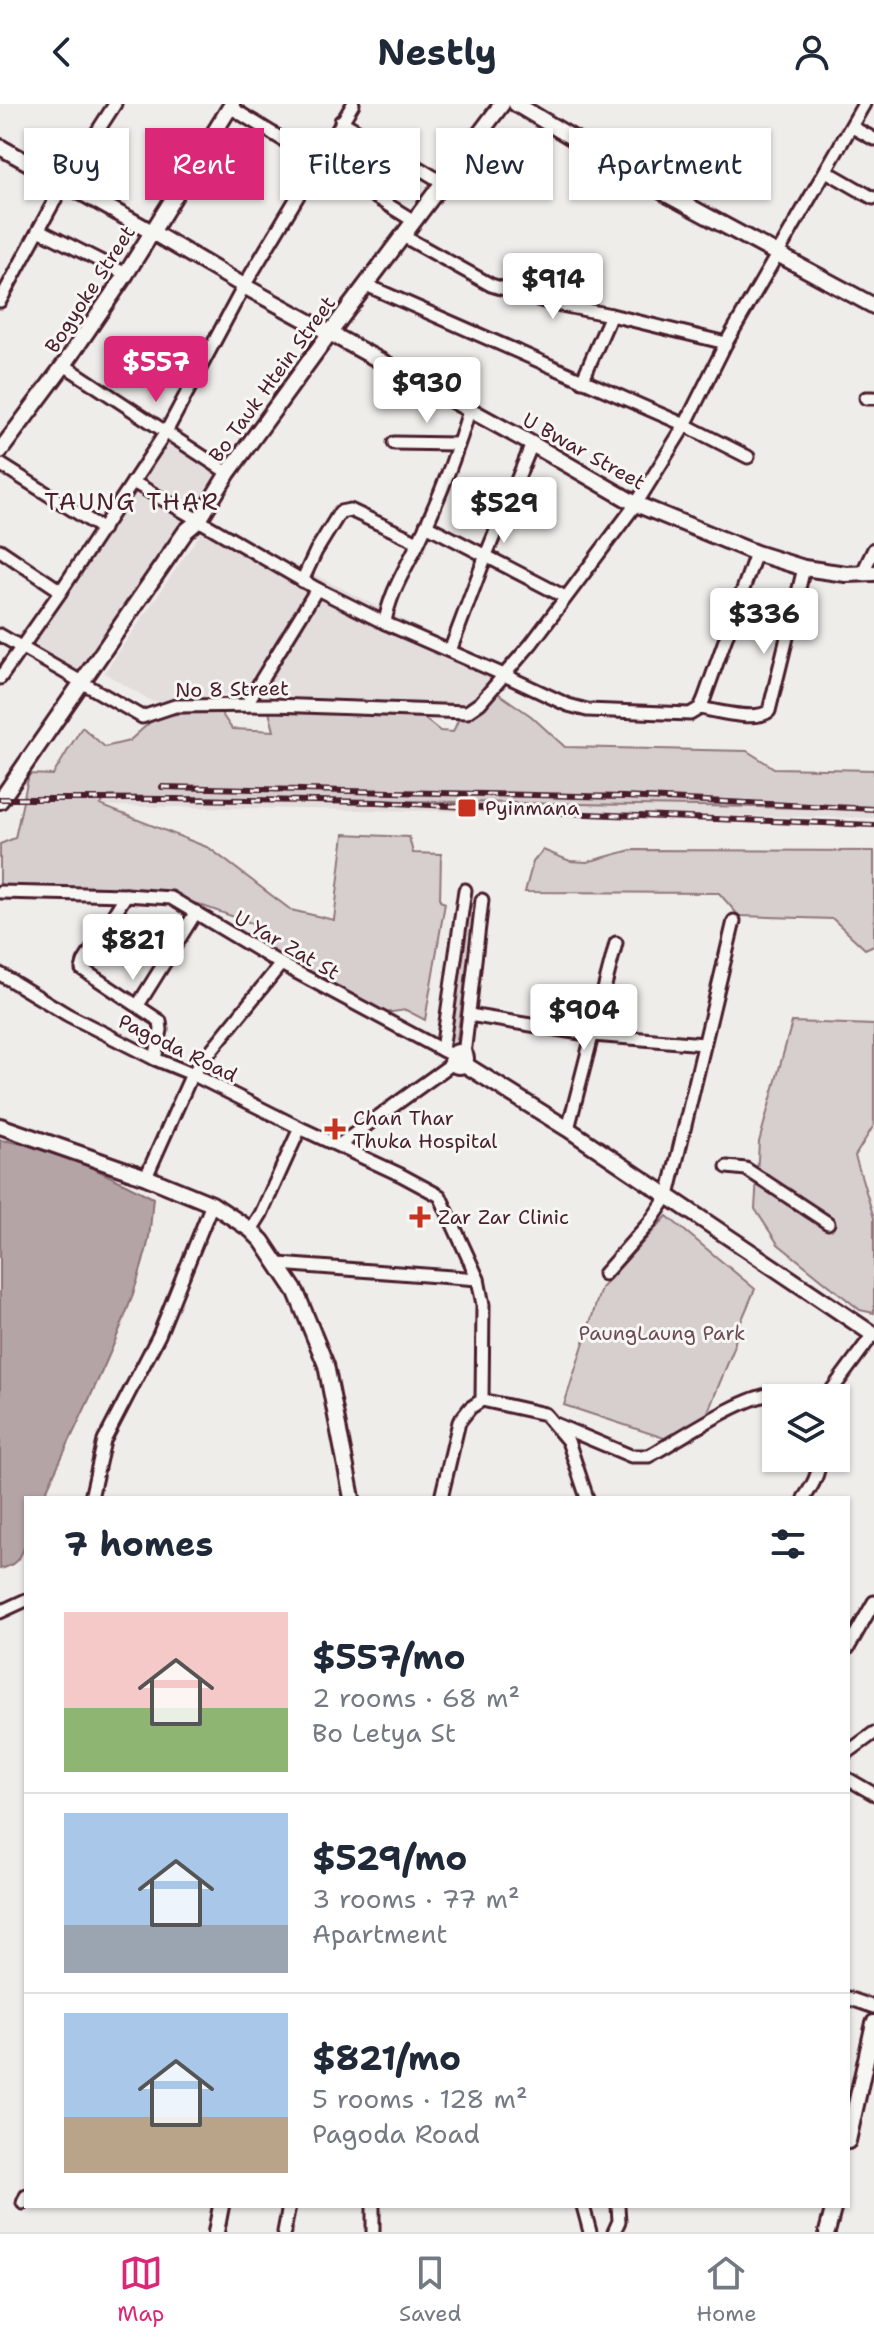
<!DOCTYPE html>
<meta charset="utf-8">
<style>
:root{--surface:#fff;--page:#f2f2f3;--text:#1f2937;--muted:#747a83;--line:#e0e1e3;--accent:#db2777}
body{margin:0;font-family:"Shantell Sans",sans-serif;background:var(--page);color:var(--text);height:100vh;display:flex;flex-direction:column;font-size:30px;white-space:nowrap}
*{box-sizing:border-box;margin:0}
p{font-size:26px;color:var(--muted)}
.icon{flex:none;width:44px;height:44px;fill:none;stroke:currentColor;stroke-width:2;stroke-linecap:round;stroke-linejoin:round}
.map{position:relative;flex:1;overflow:hidden}
.side{position:absolute;left:24px;top:1392px;width:826px;height:712px;display:flex;flex-direction:column;background:var(--surface);border-radius:0px;box-shadow:0 2px 6px #0004}
.side>*{flex:none}
.top-card{position:absolute;left:24px;top:24px;width:826px;height:72px;display:flex;gap:16px}
.buttons{position:absolute;left:762px;top:1280px;display:grid;gap:16px}
.buttons a{display:grid;place-items:center;width:88px;height:88px;border-radius:0px;background:var(--surface);box-shadow:0 2px 6px #0004;font-size:40px}
.price{position:absolute;translate:-50% -68px;padding:0 18px;border-radius:8px;background:#fff;color:#222;font-size:26px;line-height:52px;filter:drop-shadow(0 2px 4px #0008)}
.price::after{content:'';position:absolute;left:50%;top:48px;width:24px;height:18px;margin-left:-12px;background:inherit;clip-path:polygon(0 0,100% 0,50% 100%)}
.price.on{background:var(--accent);color:#fff}
ul{padding:0;list-style:none}
li{display:flex;align-items:center;gap:24px;height:200px;padding:0 40px}
li+li{border-top:2px solid var(--line)}
li span{display:grid;place-items:center;flex:none;width:224px;height:160px;border-radius:0px;color:#555}
li>.icon{margin-inline-start:auto}
span .icon{width:96px;height:96px;fill:#fffc;stroke-width:1}
li b{font-size:34px}
h2{display:flex;justify-content:space-between;align-items:center;height:96px;padding:0 40px;font-size:34px}
.chip{padding:0 28px;border-radius:0px;background:var(--surface);box-shadow:0 2px 6px #0004;font-size:28px;line-height:72px}
.chip.on{background:var(--accent);color:#fff}
header{display:flex;justify-content:space-between;align-items:center;height:104px;padding:0 40px;background:var(--surface);font-size:36px;font-weight:700}
.tab-bar{display:flex;justify-content:space-around;align-items:center;height:112px;border-top:2px solid var(--line);background:var(--surface);font-size:22px;color:var(--muted)}
.tab-bar a{display:grid;justify-items:center;gap:4px}
.tab-bar .on{color:var(--accent)}
.map>svg:first-child{display:block}
</style>
<header><svg class="icon" aria-label="back" viewBox="0 0 24 24"><path d="M15 5l-7 7 7 7"/></svg>Nestly<svg class="icon" aria-label="person" viewBox="0 0 24 24"><circle cx="12" cy="8" r="4"/><path d="M4 21q1-7 8-7t8 7"/></svg></header>
<div class="map">
<svg width="874" height="2128" viewBox="0 0 874 2128">
<rect width="100%" height="100%" fill="#efedea"/>
<filter id="ink" filterUnits="userSpaceOnUse"><feTurbulence type="fractalNoise" baseFrequency=".0125" numOctaves="2"/><feDisplacementMap in="SourceGraphic" scale="16" xChannelSelector="R" yChannelSelector="G"/><feConvolveMatrix kernelMatrix="1 2 1 2 8 2 1 2 1" color-interpolation-filters="sRGB"/></filter>
<g filter="url(#ink)">
<g fill="#e3dedc">
<path d="M 166,328 L 228,369 L 82,570 L 27,538 Z"/>
<path d="M 209,417 L 502,566 L 462,607 L 242,589 L 153,598 L 104,569 Z"/>
<path d="M 103,690 L 874,701 L 874,714 L 103,702 Z"/>
</g>
<g fill="#d7cfce" stroke="#90777c" stroke-width="2">
<path d="M 492,585 L 531,612 L 565,643 L 747,647 L 774,664 L 874,666 L 874,705 L 109,692 L 100,701 L 209,744 L 291,806 L 334,816 L 344,730 L 409,733 L 413,749 L 441,750 L 440,797 L 445,799 L 425,916 L 406,906 L 385,909 L 266,846 L 260,822 L 163,788 L 0,784 L 0,740 L 15,734 L 29,670 L 53,671 L 82,623 L 105,643 L 129,637 L 157,612 L 219,606 L 232,625 L 274,627 L 268,604 L 421,612 L 440,627 L 453,628 L 462,607 Z"/>
<path d="M 543,746 L 570,757 L 587,758 L 631,746 L 874,747 L 874,841 L 865,845 L 833,815 L 739,812 L 719,789 L 525,788 L 533,758 Z"/>
<path d="M 468,801 L 476,802 L 456,942 L 448,941 Z"/>
<path d="M 792,918 L 874,921 L 874,1021 L 855,1052 L 874,1114 L 874,1209 L 860,1206 L 778,1140 L 755,1105 L 759,1038 Z"/>
<path d="M 667,1112 L 755,1185 L 737,1227 L 734,1244 L 703,1320 L 673,1337 L 564,1301 L 601,1184 Z"/>
</g>
<path fill="#b4a4a5" stroke="#8a6f74" stroke-width="2" d="M 0,1036 C 54,1043 105,1069 153,1094 C 151,1110 151,1127 147,1143 C 125,1231 80,1311 43,1394 L 26,1394 C 26,1420 34,1458 0,1465 Z"/>
<g fill="none" stroke-linecap="round" stroke-linejoin="round">
<defs>
<g id="street">
<path d="M 230,3 L 414,117"/>
<path d="M 341,17 L 442,78"/>
<path d="M 852,23 L 874,35"/>
<path d="M 826,67 L 873,94"/>
<path d="M 39,126 L 126,170"/>
<path d="M 403,132 L 491,181 L 551,199 L 611,211 L 726,239"/>
<path d="M 366,181 L 685,321 L 748,353"/>
<path d="M 0,197 L 64,79 L 115,0"/>
<path d="M 64,261 L 228,369"/>
<path d="M 582,277 L 611,211"/>
<path d="M 866,294 L 874,294"/>
<path d="M 394,339 L 458,340"/>
<path d="M 0,360 L 103,425"/>
<path d="M 133,378 L 317,485 L 385,519 L 504,571 L 531,540 L 636,400 L 685,321 L 726,239 L 864,0"/>
<path d="M 426,421 L 565,493"/>
<path d="M 0,446 L 61,487"/>
<path d="M 862,470 L 874,445"/>
<path d="M 302,477 L 316,447 L 340,408 L 350,406 L 418,438"/>
<path d="M 385,519 C 389,490 405,466 418,439 C 438,397 456,352 469,307"/>
<path d="M 0,531 L 142,613 L 175,602 L 274,601 L 467,608 L 480,599 L 504,571 L 568,601 L 587,606 L 690,610 L 700,604 L 704,595 L 756,449"/>
<path d="M 450,547 L 486,451 L 532,340"/>
<path d="M 0,574 L 61,487 L 166,328 L 244,182 L 353,0"/>
<path d="M 246,601 L 317,485"/>
<path d="M 700,604 C 717,607 756,618 769,607 L 804,464"/>
<path d="M 0,788 L 126,791 L 171,794 L 281,860 L 453,952"/>
<path d="M 126,791 L 84,858 L 82,865 L 160,917 L 161,926 L 155,955"/>
<path d="M 0,870 L 68,911 L 155,955 L 192,970 L 300,1024 L 401,1071 L 440,1092 L 478,1175 L 483,1201 L 482,1296 L 470,1304 L 459,1318 L 441,1394"/>
<path d="M 138,901 L 196,808"/>
<path d="M 469,911 L 593,931 L 704,940"/>
<path d="M 442,946 L 465,786"/>
<path d="M 464,951 L 482,796"/>
<path d="M 568,1025 L 616,839"/>
<path d="M 339,1041 L 453,959"/>
<path d="M 727,1063 L 746,1065 L 828,1119"/>
<path d="M 146,1073 L 192,970 L 281,860"/>
<path d="M 251,1126 L 261,1110 L 300,1024"/>
<path d="M 279,1160 L 478,1175"/>
<path d="M 604,1170 L 650,1118 L 668,1092 L 734,817"/>
<path d="M 826,1294 L 874,1229"/>
<path d="M 482,1296 L 545,1310 L 568,1337 L 587,1394"/>
<path d="M 555,1320 L 631,1352 L 649,1352 C 680,1335 741,1293 773,1290 C 784,1289 794,1291 804,1294"/>
<path d="M 91,1394 L 104,1337 L 159,1231 L 212,1100"/>
<path d="M 804,1394 C 813,1381 819,1370 820,1354"/>
<path d="M 0,1508 L 26,1496"/>
<path d="M 848,1544 L 874,1498"/>
<path d="M 848,1648 L 874,1629"/>
<path d="M 848,1675 L 874,1690"/>
<path d="M 848,1894 L 874,1903"/>
<path d="M 23,2099 L 26,2092"/>
<path d="M 373,2102 L 373,2128"/>
<path d="M 583,2102 L 590,2128"/>
<path d="M 284,2128 L 289,2102"/>
<path d="M 614,2128 L 619,2117 L 618,2102"/>
</g>
<g id="secondary">
<path d="M 516,0 L 668,91 L 874,202"/>
<path d="M 0,43 L 152,128 L 244,182 L 532,340 L 636,400 L 756,449 L 804,464 L 846,470 L 874,469"/>
<path d="M 0,347 L 64,261 L 126,170 L 232,0"/>
<path d="M 0,697 L 186,427 L 199,416 L 228,369 L 329,230 L 502,0"/>
<circle cx="459" cy="955" r="7"/>
<path d="M 464,960 L 568,1025 L 874,1231"/>
<path d="M 0,1022 L 146,1073 L 212,1100 L 251,1126 L 262,1137 L 296,1188 L 326,1261 L 352,1394"/>
<path d="M 848,2037 L 874,1919"/>
<path d="M 216,2128 L 221,2102"/>
<path d="M 827,2128 L 834,2102"/>
</g>
</defs>
<use href="#street" stroke="#4a1f2b" stroke-width="17"/>
<use href="#secondary" stroke="#4a1f2b" stroke-width="20"/>
<use href="#street" stroke="#f6f6f2" stroke-width="11"/>
<use href="#secondary" stroke="#f6f6f2" stroke-width="14"/>
<defs>
<g id="rail">
<path d="M 162,683 L 624,693 L 874,705"/>
<path d="M 0,695 L 172,695 L 379,698 L 587,710 L 874,721"/>
</g>
</defs>
<use href="#rail" stroke="#4a1f2b" stroke-width="6"/>
<use href="#rail" stroke="#f6f6f2" stroke-width="3" stroke-dasharray="9" stroke-linecap="butt"/>
</g>
</g>
<g fill="#c8321e" stroke="#f6f6f2" stroke-width="3">
<rect x="457" y="694" width="20" height="20" rx="4"/>
<path d="M331 1013h8v8h8v8h-8v8h-8v-8h-8v-8h8z"/>
<path d="M416 1101h8v8h8v8h-8v8h-8v-8h-8v-8h8z"/>
</g>
<g text-anchor="middle" dominant-baseline="central" stroke-width="6" stroke-linejoin="round" paint-order="stroke">
<g font-size="20" fill="#4a1f2b" stroke="#f6f6f2">
<text transform="translate(90 185) rotate(-57)">Bogyoke Street</text>
<text transform="translate(272 275) rotate(-54)">Bo Tauk Htein Street</text>
<text transform="translate(584 347) rotate(29)">U Bwar Street</text>
<text transform="translate(232 585) rotate(-1)">No 8 Street</text>
<text transform="translate(287 841) rotate(30)">U Yar Zat St</text>
<text transform="translate(178 944) rotate(26)">Pagoda Road</text>
</g>
<g font-size="20" fill="#4a1f2b" stroke="#f6f6f2" text-anchor="start">
<text x="485" y="704">Pyinmana</text>
<text x="353" y="1014">Chan Thar<tspan x="353" dy="23">Thuka Hospital</tspan></text>
<text x="438" y="1113">Zar Zar Clinic</text>
</g>
<g font-size="20" fill="#6d4b54" stroke="#f6f6f2">
<text x="662" y="1229">PaungLaung Park</text>
</g>
<g font-size="24" letter-spacing="2" fill="#4a1f2b" stroke="#f6f6f2">
<text x="132" y="398">TAUNG THAR</text>
</g>
</g>
</svg>
<div class="buttons">
<a><svg class="icon" aria-label="layers" viewBox="0 0 24 24"><path d="M12 4l9 5-9 5-9-5zM3 14l9 5 9-5"/></svg></a>
</div>
<b class="price" style="left:553px;top:217px">$914</b>
<b class="price on" style="left:156px;top:300px">$557</b>
<b class="price" style="left:427px;top:321px">$930</b>
<b class="price" style="left:504px;top:441px">$529</b>
<b class="price" style="left:764px;top:552px">$336</b>
<b class="price" style="left:133px;top:878px">$821</b>
<b class="price" style="left:584px;top:948px">$904</b>
<div class="top-card">
<a class="chip">Buy</a>
<a class="chip on">Rent</a>
<a class="chip">Filters</a>
<a class="chip">New</a>
<a class="chip">Apartment</a>
</div>
<section class="side">
<h2>7 homes<svg class="icon" aria-label="filters" viewBox="0 0 24 24"><path d="M4 7h16M4 17h16"/><circle cx="9" cy="7" r="2"/><circle cx="15" cy="17" r="2"/></svg></h2>
<ul>
<li><span style="background:linear-gradient(#f6c9c9 60%,#8fb573 0)"><svg class="icon" aria-label="home" viewBox="0 0 24 24"><path d="M3 11l9-7 9 7M6 9v11h12V9"/></svg></span><div><b>$557/mo</b><p>2 rooms · 68 m²</p><p>Bo Letya St</p></div></li>
<li><span style="background:linear-gradient(#a9c7e8 70%,#9aa5b1 0)"><svg class="icon" aria-label="home" viewBox="0 0 24 24"><path d="M3 11l9-7 9 7M6 9v11h12V9"/></svg></span><div><b>$529/mo</b><p>3 rooms · 77 m²</p><p>Apartment</p></div></li>
<li><span style="background:linear-gradient(#a9c7e8 65%,#b9a48a 0)"><svg class="icon" aria-label="home" viewBox="0 0 24 24"><path d="M3 11l9-7 9 7M6 9v11h12V9"/></svg></span><div><b>$821/mo</b><p>5 rooms · 128 m²</p><p>Pagoda Road</p></div></li>
</ul>
</section>
</div>
<nav class="tab-bar">
<a class="on"><svg class="icon" aria-label="map" viewBox="0 0 24 24"><path d="M3 6l6-2 6 2 6-2v14l-6 2-6-2-6 2zM9 4v14M15 6v14"/></svg>Map</a>
<a><svg class="icon" aria-label="saved" viewBox="0 0 24 24"><path d="M7 4h10v16l-5-4-5 4z"/></svg>Saved</a>
<a><svg class="icon" aria-label="home" viewBox="0 0 24 24"><path d="M3 11l9-7 9 7M6 9v11h12V9"/></svg>Home</a>
</nav>
